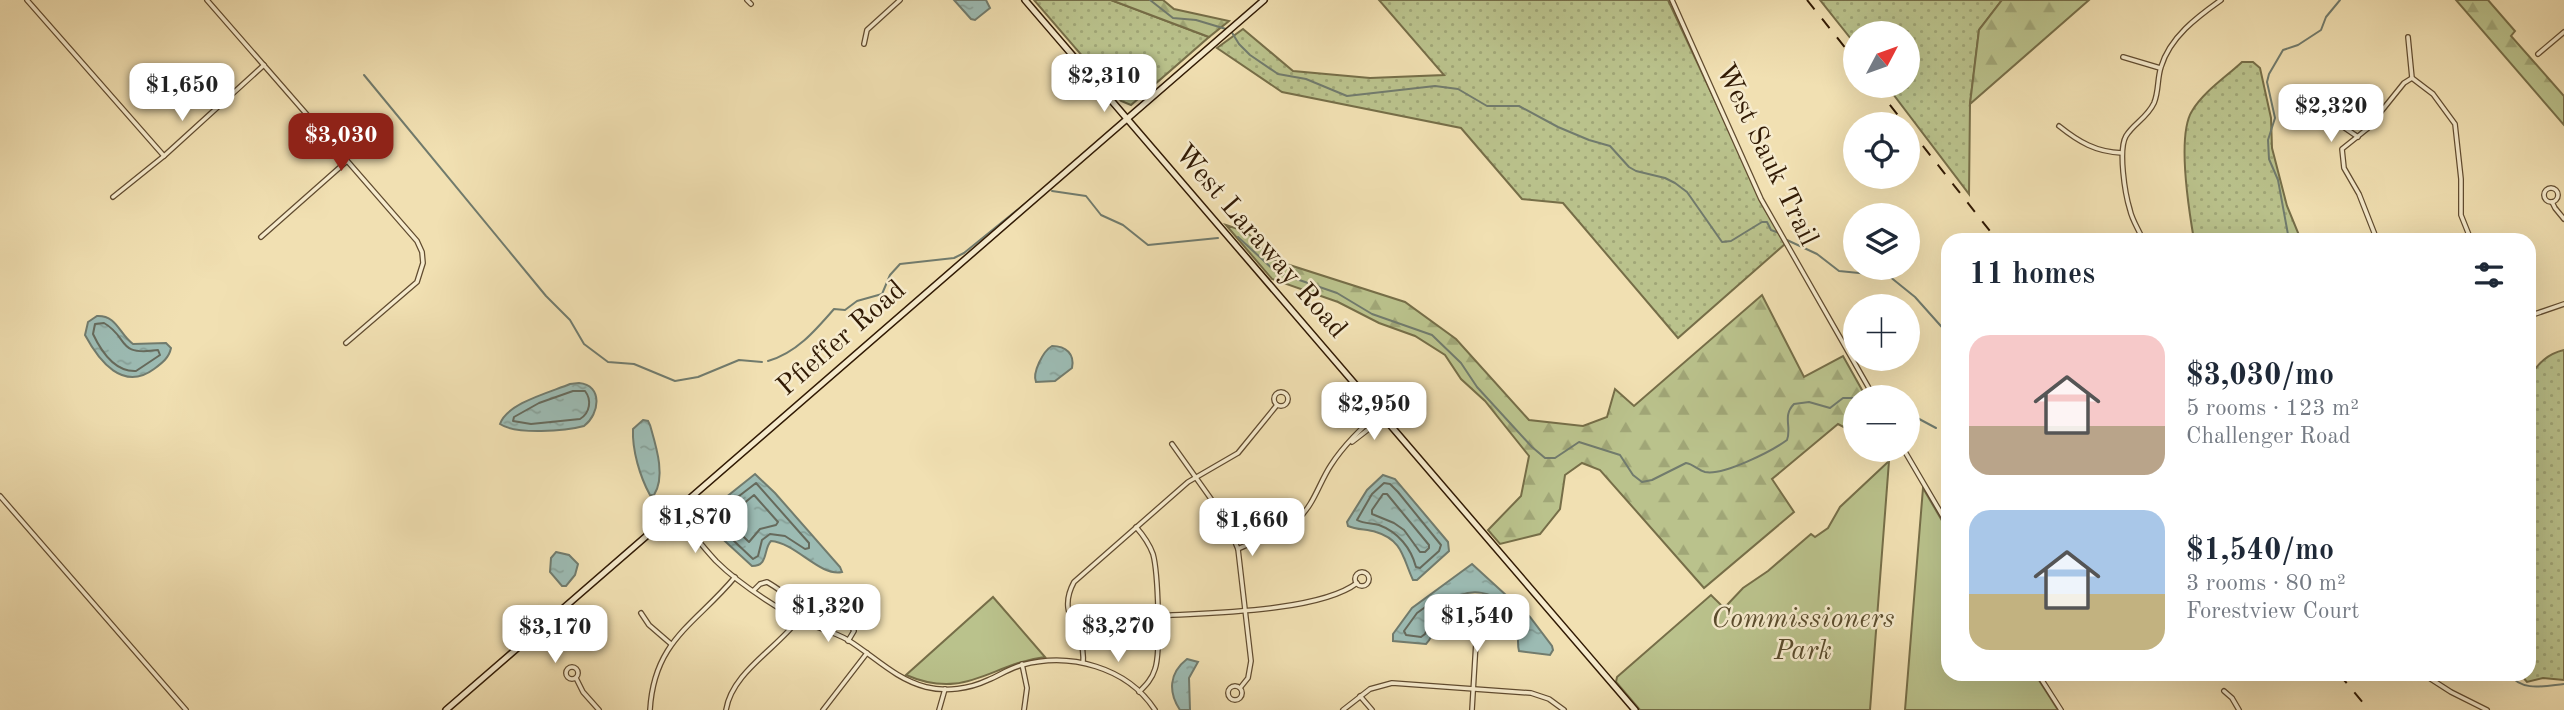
<!DOCTYPE html>
<meta charset="utf-8">
<style>
:root{--surface:#fff;--page:#f2f2f3;--text:#1f2937;--muted:#747a83;--accent:#8f2418}
body{margin:0;font-family:"Old Standard TT",serif;background:var(--page);color:var(--text);height:100vh;display:flex;flex-direction:column;font-size:26px;white-space:nowrap}
*{box-sizing:border-box;margin:0}
p{font-size:23px;color:var(--muted)}
.icon{flex:none;width:38px;height:38px;fill:none;stroke:currentColor;stroke-width:2;stroke-linecap:round;stroke-linejoin:round}
.map{position:relative;flex:1;overflow:hidden}
.panel{position:absolute;left:1941px;top:233px;width:595px;height:448px;display:flex;flex-direction:column;background:var(--surface);border-radius:21px;box-shadow:0 7px 28px #0002}
.panel>*{flex:none}
.needle{width:46px;rotate:49deg}
.tools{position:absolute;left:1843px;top:21px;display:grid;gap:14px}
.tools a{display:grid;place-items:center;width:77px;height:77px;border-radius:50%;background:var(--surface);box-shadow:0 7px 28px #0002;font-size:35px}
.price{position:absolute;translate:-50% -60px;padding:0 16px;border-radius:14px;background:#fff;color:#222;font-size:23px;line-height:46px;filter:drop-shadow(0 2px 4px #0008)}
.price::after{content:'';position:absolute;left:50%;top:42px;width:21px;height:16px;margin-left:-10px;background:inherit;clip-path:polygon(0 0,100% 0,50% 100%)}
.price.active{background:var(--accent);color:#fff}
ul{padding:0;list-style:none}
li{display:flex;align-items:center;gap:21px;height:175px;padding:0 28px}
li span{display:grid;place-items:center;flex:none;width:196px;height:140px;border-radius:21px;color:#555}
li>.icon{margin-inline-start:auto}
span .icon{width:84px;height:84px;fill:#fffc;stroke-width:1}
li b{font-size:30px}
h2{display:flex;justify-content:space-between;align-items:center;height:84px;padding:0 28px;font-size:30px}
.map>svg:first-child{display:block}
</style>
<div class="map">
<svg width="2564" height="710" viewBox="0 0 2564 710">
<defs>
<pattern id="grass-dots" width="8" height="8" patternUnits="userSpaceOnUse" patternTransform="scale(1.75)"><rect width="8" height="8" fill="#bac28c"/><path d="M2 2h.1M6 6h.1" fill="none" stroke="#a0a677" stroke-width="1.8" stroke-linecap="round"/></pattern>
<pattern id="forest-firs" width="22" height="20" patternUnits="userSpaceOnUse" patternTransform="scale(1.75)"><rect width="22" height="20" fill="#bac28c"/><path d="M5 1l3.5 6h-7zM16 11l3.5 6h-7z" fill="#a0a677"/></pattern>
<pattern id="water-ripples" width="26" height="14" patternUnits="userSpaceOnUse" patternTransform="scale(1.75)"><rect width="26" height="14" fill="#9cbbb3"/><path d="M2 4q2-2 4 0t4 0M15 11q2-2 4 0t4 0" fill="none" stroke="#87a098"/></pattern>
</defs>
<rect width="100%" height="100%" fill="#f1e0b2"/>
<filter id="stains"><feTurbulence type="fractalNoise" baseFrequency=".00286" numOctaves="4"/><feColorMatrix values="0 0 0 0 .2 0 0 0 0 .09 0 0 0 0 .02 0 0 0 .5 -.17"/></filter>
<radialGradient id="worn" r=".72"><stop offset=".6" stop-color="#630" stop-opacity="0"/><stop offset="1" stop-color="#630" stop-opacity=".3"/></radialGradient>
<g fill="url(#grass-dots)" stroke="#766e48" stroke-width="2">
<path d="M 1034,0 L 1111,0 L 1209,37 L 1131,105 L 1121,101 Z"/>
<path d="M 1379,0 L 1668,0 L 1759,195 L 1785,244 L 1678,338 L 1563,203 L 1522,199 L 1461,128 L 1282,92 L 1217,48 L 1243,29 L 1293,71 L 1370,78 L 1444,75 Z"/>
<path d="M 1820,0 L 2002,0 L 1979,30 L 1970,104 L 1969,194 L 1887,86 L 1908,86 L 1908,33 L 1855,33 L 1855,44 Z"/>
<path d="M 2242,62 L 2253,62 L 2260,68 L 2271,118 L 2272,148 L 2287,206 L 2301,240 L 2194,240 C 2189,211 2177,135 2192,111 C 2203,92 2226,77 2242,62 Z"/>
<path d="M 2564,350 L 2564,680 L 2543,678 L 2527,682 L 2520,674 L 2529,674 L 2529,377 C 2539,363 2547,354 2564,350 Z"/>
</g>
<g fill="url(#forest-firs)" stroke="#766e48" stroke-width="2">
<path d="M 1111,0 L 1163,0 L 1174,9 L 1229,21 L 1209,37 Z"/>
<path d="M 2002,0 L 2089,0 L 1970,104 L 1979,30 Z"/>
<path d="M 2456,0 L 2488,0 L 2515,31 L 2511,36 L 2564,96 L 2564,125 Z"/>
<path d="M 1226,225 L 1247,232 L 1274,260 L 1405,302 L 1456,339 L 1529,420 L 1583,426 L 1607,417 L 1615,389 L 1634,406 L 1762,295 L 1804,377 L 1843,356 L 1866,397 L 1855,397 L 1855,433 L 1838,424 L 1772,479 L 1794,512 L 1704,588 L 1600,470 L 1582,463 L 1565,475 L 1560,509 L 1540,534 L 1500,544 L 1488,530 L 1521,496 L 1529,456 L 1485,401 L 1461,379 L 1445,355 L 1415,336 L 1379,323 L 1338,302 L 1272,279 Z"/>
</g>
<g fill="#bac28c" stroke="#766e48" stroke-width="2">
<path d="M 1889,461 L 1870,710 L 1640,710 L 1616,682 L 1617,677 L 1711,595 L 1722,606 L 1727,605 L 1743,588 L 1768,571 L 1811,534 L 1815,537 L 1828,528 L 1840,507 Z"/>
<path d="M 1923,488 L 1948,531 L 1948,674 L 2035,674 L 2058,710 L 1905,710 Z"/>
<path d="M 993,597 L 1045,657 C 990,664 966,701 906,675 Z"/>
</g>
<g fill="url(#water-ripples)" stroke="#717b6d" stroke-width="2">
<path d="M 954,0 L 986,0 L 990,8 L 975,20 L 971,19 Z"/>
<path d="M 97,316 C 117,315 119,334 133,344 L 166,343 L 171,348 C 169,358 162,363 154,369 C 123,392 99,361 85,335 L 88,322 Z"/>
<path d="M 1052,346 C 1066,346 1075,354 1072,368 L 1055,381 L 1036,382 C 1032,373 1043,351 1052,346 Z"/>
<path d="M 579,383 C 603,385 600,414 584,426 C 566,431 516,435 500,424 C 507,403 551,392 570,384 Z"/>
<path d="M 643,420 L 648,421 L 650,425 C 656,446 666,476 654,495 L 650,495 C 640,477 632,450 633,429 Z"/>
<path d="M 755,474 L 775,493 L 840,567 L 842,572 C 820,577 796,543 771,541 C 763,549 769,566 752,566 L 703,521 L 705,514 Z"/>
<path d="M 1383,475 L 1395,479 L 1448,542 L 1449,551 L 1417,580 L 1413,580 C 1403,559 1403,540 1376,532 C 1367,529 1357,530 1348,526 L 1347,522 L 1367,490 Z"/>
<path d="M 556,552 L 569,555 L 578,564 L 575,575 L 566,586 L 562,586 L 550,572 L 551,558 Z"/>
<path d="M 1472,564 L 1530,617 L 1552,646 L 1553,650 L 1550,655 L 1519,651 C 1516,641 1521,629 1516,618 C 1504,590 1461,582 1443,609 C 1435,621 1436,634 1426,644 L 1393,641 L 1393,634 L 1412,608 Z"/>
<path d="M 1187,659 L 1198,662 L 1189,678 L 1190,710 L 1180,710 C 1168,692 1169,673 1187,659 Z"/>
</g>
<g fill="none" stroke-linecap="round" stroke-linejoin="round">
<g stroke="#666a5c" stroke-width="2">
<path d="M 104,323 C 130,338 115,356 158,350 L 160,355 L 136,371 C 115,372 101,351 93,334 L 95,324 Z"/>
<path d="M 573,391 L 585,391 C 592,400 590,413 580,419 L 531,424 L 513,421 L 514,417 L 539,403 Z"/>
<path d="M 756,483 L 809,543 L 809,548 L 805,549 L 785,536 L 770,534 L 762,540 L 758,556 L 753,559 L 713,521 L 713,516 Z"/>
<path d="M 1384,483 L 1390,484 L 1398,492 L 1441,545 L 1439,551 L 1420,568 L 1416,567 C 1411,548 1398,532 1379,525 C 1372,523 1364,524 1357,520 L 1372,494 Z"/>
<path d="M 1387,494 L 1429,545 L 1429,548 L 1425,552 L 1420,552 L 1404,530 L 1394,523 L 1372,514 L 1372,510 L 1383,494 Z"/>
<path d="M 754,495 L 778,522 L 776,525 L 760,529 L 749,542 L 725,519 Z"/>
<path d="M 1431,603 L 1435,603 L 1436,606 L 1425,634 L 1421,637 L 1406,635 L 1404,631 L 1417,613 Z"/>
</g>
<g stroke="#717b6d" stroke-width="2">
<path d="M 1150,0 L 1173,18 L 1196,20 L 1226,29"/>
<path d="M 1231,31 L 1239,44 L 1250,55 L 1278,74 L 1306,79 L 1347,96 L 1435,86 L 1458,89 L 1487,106 L 1519,106 L 1558,127 L 1589,140 L 1610,146 L 1629,167 L 1636,171 L 1665,178 L 1675,183 L 1687,192 L 1722,242 L 1731,241 L 1762,222 L 1767,222 L 1771,230 L 1779,233"/>
<path d="M 364,75 L 546,296 L 570,320 L 584,344 L 608,362 L 634,364 L 675,381 L 698,377 L 739,360 L 762,362"/>
<path d="M 1052,191 L 1086,196 L 1101,215 L 1123,225 L 1148,245 L 1218,238"/>
<path d="M 1238,237 L 1276,272 L 1337,293 L 1372,314 L 1432,335 L 1461,363 L 1477,387 L 1532,447 L 1545,458 L 1555,458 L 1579,442 L 1620,455 L 1633,475 L 1642,482 L 1652,480 L 1686,463 C 1693,464 1698,470 1705,472 C 1723,476 1772,451 1787,440 C 1792,427 1782,416 1794,404 L 1809,402 L 1830,408 L 1843,398 L 1855,398"/>
<path d="M 1787,240 L 1817,254 L 1839,271 L 1889,276 L 1915,297 L 1948,334"/>
<path d="M 2289,240 L 2278,180 L 2269,159 L 2268,140 L 2275,118 L 2267,82 L 2269,74 L 2283,50 L 2298,45 L 2321,30 L 2326,17 L 2340,0"/>
<path d="M 768,361 C 796,353 815,331 834,309 L 845,310 L 857,301 L 882,294 L 890,275 L 900,264 L 954,258 L 964,253 L 1032,198"/>
<path d="M 1908,413 L 1936,428"/>
<path d="M 2509,674 C 2522,692 2544,686 2564,684"/>
</g>
<defs>
<g id="street">
<path d="M 27,0 L 164,156"/>
<path d="M 207,0 L 417,241 L 422,252 L 423,263 L 417,282 L 346,343"/>
<path d="M 747,0 L 751,4"/>
<path d="M 1672,0 L 1761,199 L 1874,397"/>
<path d="M 2408,37 L 2412,78 L 2433,94 L 2455,124 L 2461,179 L 2461,215 L 2471,240"/>
<path d="M 864,44 L 867,30 L 900,0"/>
<path d="M 2538,54 L 2564,32"/>
<path d="M 2123,57 L 2160,68"/>
<path d="M 2326,115 L 2358,137"/>
<path d="M 2059,126 C 2079,142 2096,152 2122,153"/>
<circle cx="2551" cy="195" r="7"/>
<path d="M 113,197 L 164,156 L 264,65"/>
<path d="M 2552,202 L 2555,208 L 2564,219"/>
<path d="M 261,237 L 347,161"/>
<path d="M 2143,240 C 2139,230 2132,220 2130,210 C 2125,194 2118,150 2126,136 C 2134,123 2147,118 2154,103 C 2159,91 2157,79 2161,67 C 2170,37 2197,17 2221,0"/>
<path d="M 2377,240 L 2359,194 L 2344,168 L 2342,149 L 2367,129 L 2404,83 L 2412,78"/>
<path d="M 2529,316 L 2564,304"/>
<circle cx="1281" cy="399" r="7"/>
<path d="M 1352,442 L 1383,418"/>
<path d="M 1172,444 L 1226,520 L 1238,549 L 1251,661 L 1248,678 L 1240,688"/>
<path d="M 1904,450 L 1948,525"/>
<path d="M 0,496 L 186,710"/>
<path d="M 675,512 C 688,528 702,546 716,561 C 738,583 768,602 794,617 C 811,627 831,630 848,640 C 874,656 895,679 926,687 C 946,692 969,689 988,680 C 1000,675 1010,668 1022,665 C 1070,652 1127,667 1155,710"/>
<path d="M 1136,527 C 1143,535 1149,543 1153,554 C 1158,572 1161,652 1155,669 C 1152,679 1146,685 1139,692"/>
<path d="M 1238,549 C 1257,540 1280,533 1297,520 C 1314,505 1319,483 1331,465 C 1344,445 1361,429 1379,412"/>
<circle cx="1362" cy="579" r="7"/>
<path d="M 754,590 L 760,584 L 767,582 C 780,589 791,600 805,607 C 820,614 847,615 854,631 L 848,641"/>
<path d="M 641,613 L 649,625 L 671,644"/>
<path d="M 1157,616 C 1207,613 1319,612 1357,583"/>
<circle cx="1477" cy="635" r="6"/>
<path d="M 1083,662 C 1086,629 1055,617 1074,582 L 1188,482 L 1238,453 L 1277,405"/>
<path d="M 1022,664 L 1027,688 L 1024,710"/>
<circle cx="572" cy="673" r="6"/>
<path d="M 2038,674 L 2061,710"/>
<path d="M 2423,674 L 2451,692 L 2487,710"/>
<path d="M 576,678 L 583,692 L 599,710"/>
<circle cx="1235" cy="693" r="7"/>
<path d="M 2224,691 L 2232,698 L 2239,710"/>
<path d="M 1360,696 L 1372,710"/>
<path d="M 650,710 C 654,640 696,624 735,577"/>
<path d="M 726,710 C 732,673 775,650 798,620"/>
<path d="M 823,710 L 867,653"/>
<path d="M 939,710 L 945,689"/>
<path d="M 1343,710 L 1370,689 L 1392,683 L 1531,693 L 1549,699 L 1564,710"/>
<path d="M 1472,710 L 1476,642"/>
</g>
<g id="secondary">
<path d="M 1025,0 L 1635,710"/>
<path d="M 446,710 L 1264,0"/>
</g>
</defs>
<use href="#street" stroke="#614c30" stroke-width="6"/>
<use href="#secondary" stroke="#311a04" stroke-width="8"/>
<use href="#street" stroke="#f6ebcd" stroke-width="3.5"/>
<use href="#secondary" stroke="#f6ebcd" stroke-width="5"/>
<g stroke="#311a04" stroke-width="2" stroke-dasharray="12 12" stroke-linecap="butt">
<path d="M 1807,0 L 1855,60"/>
<path d="M 1875,86 L 1905,124"/>
<path d="M 1908,127 L 1997,240"/>
<path d="M 2339,674 L 2369,710"/>
</g>
</g>
<g text-anchor="middle" dominant-baseline="central" stroke-width="5" stroke-linejoin="round" paint-order="stroke">
<g font-size="28" fill="#311a04" stroke="#f6ebcd">
<text transform="translate(1766 155) rotate(64)">West Sauk Trail</text>
<text transform="translate(1260 242) rotate(49)">West Laraway Road</text>
<text transform="translate(842 339) rotate(-41)">Pfieffer Road</text>
</g>
<g font-size="28" font-style="italic" fill="#5a4c2d" stroke="#f6ebcd">
<text x="1803" y="620">Commissioners<tspan x="1803" dy="32">Park</tspan></text>
</g>
</g>
<rect width="100%" height="100%" filter="url(#stains)"/>
<rect width="100%" height="100%" fill="url(#worn)"/>
</svg>
<div class="tools">
<a><svg class="needle" viewBox="-14 -14 28 28"><path d="M0-13l5 13h-10z" fill="#e53935"/><path d="M0 13l5-13h-10z" fill="#747a83"/></svg></a>
<a><svg class="icon" aria-label="locate" viewBox="0 0 24 24"><circle cx="12" cy="12" r="6"/><path d="M12 2v4M12 18v4M2 12h4M18 12h4"/></svg></a>
<a><svg class="icon" aria-label="layers" viewBox="0 0 24 24"><path d="M12 4l9 5-9 5-9-5zM3 14l9 5 9-5"/></svg></a>
<a>+</a>
<a>−</a>
</div>
<b class="price" style="left:1104px;top:114px">$2,310</b>
<b class="price" style="left:182px;top:123px">$1,650</b>
<b class="price" style="left:2331px;top:144px">$2,320</b>
<b class="price active" style="left:341px;top:173px">$3,030</b>
<b class="price" style="left:1374px;top:442px">$2,950</b>
<b class="price" style="left:695px;top:555px">$1,870</b>
<b class="price" style="left:1252px;top:558px">$1,660</b>
<b class="price" style="left:828px;top:644px">$1,320</b>
<b class="price" style="left:1477px;top:654px">$1,540</b>
<b class="price" style="left:1118px;top:664px">$3,270</b>
<b class="price" style="left:555px;top:665px">$3,170</b>
<section class="panel">
<h2>11 homes<svg class="icon" aria-label="filters" viewBox="0 0 24 24"><path d="M4 7h16M4 17h16"/><circle cx="9" cy="7" r="2"/><circle cx="15" cy="17" r="2"/></svg></h2>
<ul>
<li><span style="background:linear-gradient(#f6c9c9 65%,#b9a48a 0)"><svg class="icon" aria-label="home" viewBox="0 0 24 24"><path d="M3 11l9-7 9 7M6 9v11h12V9"/></svg></span><div><b>$3,030/mo</b><p>5 rooms · 123 m²</p><p>Challenger Road</p></div></li>
<li><span style="background:linear-gradient(#a9c7e8 60%,#c2b280 0)"><svg class="icon" aria-label="home" viewBox="0 0 24 24"><path d="M3 11l9-7 9 7M6 9v11h12V9"/></svg></span><div><b>$1,540/mo</b><p>3 rooms · 80 m²</p><p>Forestview Court</p></div></li>
</ul>
</section>
</div>
